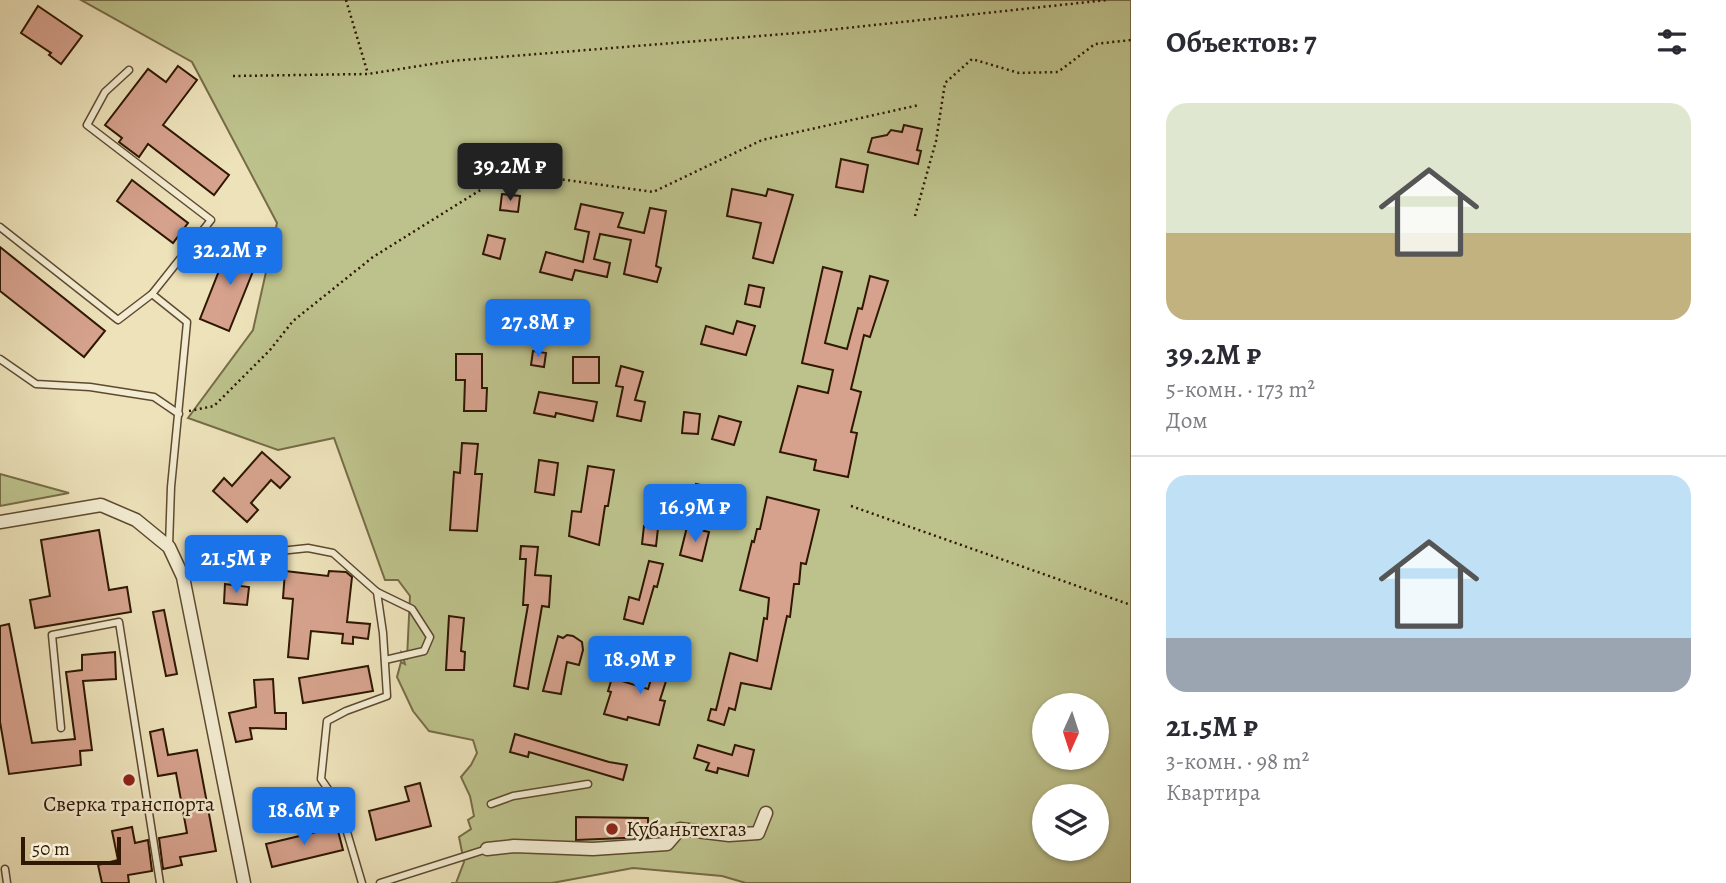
<!DOCTYPE html>
<html lang="ru">
<meta charset="utf-8">
<style>
:root{--surface:#fff;--page:#f7f7f7;--text:#2b2b33;--muted:#7c7c81;--line:#e1e1e2;--accent:#1a73e8}
body{margin:0;font-family:Alegreya,serif;background:var(--page);color:var(--text);height:100vh;display:flex;flex-direction:column;font-size:26px;white-space:nowrap}
*{box-sizing:border-box;margin:0}
p{font-size:23px;color:var(--muted)}
.icon{flex:none;width:38px;height:38px;fill:none;stroke:currentColor;stroke-width:2;stroke-linecap:round;stroke-linejoin:round}
.map{position:relative;flex:1;overflow:hidden}
.drawer{display:flex;flex-direction:column;background:var(--surface);width:595px}
.drawer>*{flex:none}
.needle{width:46px;rotate:183deg}
.fabs{position:absolute;left:1032px;top:693px;display:grid;gap:14px}
.fabs a{display:grid;place-items:center;width:77px;height:77px;border-radius:50%;background:var(--surface);box-shadow:0 2px 5px #0004;font-size:35px}
.scale{position:absolute;left:21px;bottom:18px;width:100px;box-sizing:border-box;padding-left:7px;border:4px solid #2f1702;border-top:0;font-size:19px;line-height:24px;white-space:nowrap;color:#2f1702;-webkit-text-stroke:5px #f3ecd2;paint-order:stroke}
.price{position:absolute;translate:-50% -60px;padding:0 16px;border-radius:7px;background:var(--accent);color:#fff;font-size:23px;line-height:46px;filter:drop-shadow(0 2px 4px #0008)}
.price::after{content:'';position:absolute;left:50%;top:42px;width:21px;height:16px;margin-left:-10px;background:inherit;clip-path:polygon(0 0,100% 0,50% 100%)}
.price.selected{background:#222;color:#fff}
ul{padding:0;list-style:none}
li{display:grid;align-content:center;gap:14px;height:371px;padding:0 35px}
li+li{border-top:2px solid var(--line)}
li span{display:grid;place-items:center;height:217px;border-radius:21px;color:#555}
li>.icon{margin-inline-start:auto}
span .icon{width:126px;height:126px;fill:#fffc;stroke-width:1}
li b{font-size:30px}
h2{display:flex;justify-content:space-between;align-items:center;height:84px;padding:0 35px;font-size:30px}
main{display:flex;flex:1;min-height:0}
.map>svg:first-child{display:block}
</style>
<main>
<div class="map">
<svg width="1131" height="883" viewBox="0 0 1131 883">
<rect width="100%" height="100%" fill="#ede2ba"/>
<filter id="stains"><feTurbulence type="fractalNoise" baseFrequency=".00286" numOctaves="4"/><feColorMatrix values="0 0 0 0 .2 0 0 0 0 .09 0 0 0 0 .02 0 0 0 .5 -.17"/></filter>
<radialGradient id="worn" r=".72"><stop offset=".6" stop-color="#630" stop-opacity="0"/><stop offset="1" stop-color="#630" stop-opacity=".3"/></radialGradient>
<g fill="#bdc28c" stroke="#766c47" stroke-width="2" fill-rule="evenodd">
<path d="M 81,0 L 1131,0 L 1131,883 L 746,883 L 722,876 L 633,868 L 552,883 L 451,883 L 456,883 L 464,862 L 459,837 L 471,829 L 468,820 L 474,816 L 470,796 L 461,777 L 471,765 L 477,753 L 473,740 L 429,731 L 413,711 L 397,677 L 401,662 L 405,664 L 402,653 L 407,658 L 410,596 L 398,580 L 385,580 L 334,438 L 278,450 L 188,418 L 253,330 L 277,223 L 192,62 ZM 1045,705 L 1097,705 L 1097,758 L 1045,758 ZM 1045,796 L 1097,796 L 1097,849 L 1045,849 Z"/>
<path d="M 0,474 L 69,493 L 0,506 Z"/>
</g>
<g fill="#d6a28d" stroke="#2f1702" stroke-width="2">
<path d="M 38,6 L 82,36 L 61,64 L 49,55 L 51,53 L 21,33 Z"/>
<path d="M 178,66 L 197,80 L 163,125 L 229,175 L 214,195 L 148,144 L 139,157 L 119,142 L 122,138 L 105,125 L 148,69 L 166,82 Z"/>
<path d="M 904,125 L 922,129 L 917,150 L 921,151 L 918,164 L 868,152 L 872,138 L 887,135 L 891,130 L 902,132 Z"/>
<path d="M 841,159 L 868,165 L 863,192 L 836,187 Z"/>
<path d="M 132,180 L 188,223 L 173,243 L 117,201 Z"/>
<path d="M 732,189 L 766,196 L 768,189 L 793,195 L 773,263 L 753,258 L 761,223 L 727,216 Z"/>
<path d="M 502,194 L 520,196 L 518,212 L 500,210 Z"/>
<path d="M 581,204 L 623,213 L 618,227 L 644,233 L 650,208 L 666,211 L 656,266 L 661,268 L 657,282 L 624,274 L 631,240 L 600,234 L 594,259 L 610,263 L 607,277 L 575,270 L 572,280 L 540,272 L 546,252 L 583,262 L 589,232 L 575,229 Z"/>
<path d="M 488,235 L 505,239 L 500,259 L 483,254 Z"/>
<path d="M 230,243 L 260,254 L 229,331 L 200,319 Z"/>
<path d="M 0,247 L 105,331 L 84,357 L 0,291 Z"/>
<path d="M 823,267 L 842,272 L 825,343 L 847,349 L 858,308 L 862,309 L 870,276 L 888,281 L 870,337 L 864,335 L 851,389 L 861,392 L 851,432 L 857,433 L 848,477 L 814,470 L 816,460 L 780,452 L 798,386 L 828,393 L 833,370 L 802,363 Z"/>
<path d="M 749,285 L 764,288 L 760,307 L 745,304 Z"/>
<path d="M 737,321 L 755,326 L 746,355 L 701,344 L 706,326 L 733,334 Z"/>
<path d="M 533,351 L 546,353 L 544,367 L 531,365 Z"/>
<path d="M 456,354 L 482,354 L 482,388 L 487,388 L 486,411 L 464,411 L 465,380 L 456,380 Z"/>
<rect x="573" y="357" width="26" height="26"/>
<path d="M 621,366 L 643,372 L 635,400 L 645,402 L 641,421 L 617,416 L 623,387 L 616,386 Z"/>
<path d="M 539,392 L 597,402 L 593,421 L 556,413 L 555,417 L 534,413 Z"/>
<path d="M 684,412 L 700,414 L 698,434 L 682,433 Z"/>
<path d="M 719,416 L 741,422 L 734,445 L 712,439 Z"/>
<path d="M 462,443 L 478,444 L 475,474 L 482,474 L 477,531 L 450,530 L 454,472 L 460,473 Z"/>
<path d="M 262,452 L 290,477 L 280,488 L 271,480 L 251,503 L 258,510 L 247,522 L 213,491 L 224,478 L 232,486 Z"/>
<path d="M 539,460 L 558,463 L 554,495 L 535,492 Z"/>
<path d="M 588,466 L 614,470 L 608,506 L 605,506 L 599,545 L 569,536 L 572,511 L 581,512 Z"/>
<path d="M 696,484 L 715,488 L 711,508 L 692,504 Z"/>
<path d="M 767,497 L 819,510 L 806,564 L 801,563 L 799,584 L 794,584 L 790,617 L 787,616 L 771,689 L 741,683 L 735,710 L 729,708 L 724,725 L 708,720 L 711,709 L 716,710 L 730,653 L 757,661 L 764,618 L 767,619 L 769,598 L 740,590 L 752,541 L 754,542 L 757,529 L 760,529 Z"/>
<path d="M 644,526 L 658,528 L 656,546 L 642,544 Z"/>
<path d="M 687,527 L 709,532 L 702,561 L 680,555 Z"/>
<path d="M 99,530 L 109,590 L 127,587 L 131,612 L 35,628 L 30,600 L 50,596 L 41,540 Z"/>
<path d="M 521,546 L 538,547 L 535,575 L 551,576 L 549,607 L 542,606 L 528,689 L 514,686 L 528,605 L 523,605 L 526,559 L 520,559 Z"/>
<path d="M 649,561 L 663,564 L 657,587 L 654,586 L 643,624 L 624,619 L 629,597 L 639,600 Z"/>
<path d="M 285,571 L 328,576 L 329,571 L 346,572 L 352,577 L 347,622 L 370,624 L 368,639 L 353,637 L 353,644 L 342,643 L 343,634 L 311,631 L 308,659 L 288,657 L 293,599 L 283,598 Z"/>
<path d="M 225,584 L 249,587 L 247,605 L 224,603 Z"/>
<path d="M 164,610 L 177,674 L 166,676 L 153,612 Z"/>
<path d="M 449,616 L 464,618 L 461,651 L 465,652 L 464,670 L 446,670 Z"/>
<path d="M 9,624 L 32,743 L 75,739 L 66,672 L 82,670 L 82,655 L 115,652 L 116,679 L 83,681 L 92,750 L 80,751 L 81,765 L 9,774 L 0,722 L 0,626 Z"/>
<path d="M 567,635 L 573,636 L 582,642 L 583,650 L 579,665 L 567,662 L 561,694 L 543,691 L 558,636 L 563,638 Z"/>
<path d="M 659,654 L 673,659 L 660,700 L 665,701 L 659,725 L 628,717 L 627,720 L 604,714 L 611,692 L 608,691 L 612,678 L 648,689 Z"/>
<path d="M 368,666 L 373,691 L 303,703 L 299,678 Z"/>
<path d="M 273,679 L 275,713 L 286,713 L 286,729 L 250,728 L 252,739 L 236,742 L 229,713 L 256,707 L 254,680 Z"/>
<path d="M 163,729 L 168,755 L 197,750 L 216,851 L 180,857 L 182,865 L 163,869 L 159,838 L 187,833 L 176,773 L 158,776 L 150,732 Z"/>
<path d="M 515,734 L 609,762 L 627,765 L 623,780 L 529,752 L 528,757 L 510,752 Z"/>
<path d="M 698,745 L 732,755 L 735,745 L 754,750 L 748,776 L 718,768 L 717,773 L 706,770 L 709,763 L 694,758 Z"/>
<path d="M 420,783 L 431,826 L 376,840 L 369,811 L 409,801 L 405,787 Z"/>
<path d="M 576,817 L 648,818 L 648,837 L 576,840 Z"/>
<path d="M 132,827 L 135,843 L 148,840 L 152,871 L 128,875 L 129,883 L 102,883 L 98,865 L 118,860 L 112,831 Z"/>
<path d="M 337,827 L 343,850 L 272,867 L 266,844 Z"/>
</g>
<g fill="none" stroke-linecap="round" stroke-linejoin="round">
<defs>
<g id="service">
<path d="M 129,70 L 105,92 L 87,125 L 211,220 L 152,294 L 187,322 L 171,487 L 169,546"/>
<path d="M 0,227 L 118,320 L 152,294"/>
<path d="M 0,359 L 36,384 L 90,387 L 154,397 L 179,414"/>
<path d="M 184,577 L 242,555 L 308,548 L 333,553 L 377,592 L 383,633 L 387,696 L 346,711 L 327,721 L 321,779 L 339,805 L 362,883"/>
<path d="M 377,592 L 412,609 L 430,637 L 424,651 L 385,660"/>
<path d="M 61,728 L 52,635 L 119,622 L 160,883"/>
<path d="M 491,804 L 513,796 L 588,784"/>
<path d="M 5,869 L 7,883"/>
<path d="M 380,883 L 487,849"/>
</g>
<g id="minor">
<path d="M 0,522 L 101,505 L 136,520 L 169,547 L 183,577 L 244,883"/>
<path d="M 487,849 L 514,846 L 593,849 L 667,844 L 680,829 L 729,835 L 758,833 L 766,813"/>
</g>
</defs>
<use href="#service" stroke="#5e4a30" stroke-width="9"/>
<use href="#minor" stroke="#5e4a30" stroke-width="15"/>
<g stroke="#2f1702" stroke-width="2.5" stroke-dasharray="2 3.5" stroke-linecap="butt">
<path d="M 346,0 L 368,74"/>
<path d="M 233,76 L 368,74 L 451,61 L 809,32 L 1107,0"/>
<path d="M 915,216 L 936,141 L 945,83 L 972,59 L 1019,73 L 1058,72 L 1095,44 L 1131,40"/>
<path d="M 189,411 L 214,406 L 270,350 L 293,321 L 373,257 L 482,189 L 491,174 L 567,180 L 653,192 L 762,140 L 919,105"/>
<path d="M 851,506 L 1131,605"/>
</g>
<use href="#service" stroke="#f3ecd2" stroke-width="6"/>
<use href="#minor" stroke="#f3ecd2" stroke-width="12"/>
</g>
<g fill="#8f2418" stroke="#f3ecd2" stroke-width="2.5">
<circle cx="129" cy="780" r="7"/>
<circle cx="612" cy="829" r="7"/>
</g>
<g text-anchor="middle" dominant-baseline="central" stroke-width="5" stroke-linejoin="round" paint-order="stroke">
<g font-size="21" fill="#2f1702" stroke="#f3ecd2">
<text x="129" y="804">Сверка транспорта</text>
<text x="626" y="829" text-anchor="start">Кубаньтехгаз</text>
</g>
</g>
<rect width="100%" height="100%" filter="url(#stains)"/>
<rect width="100%" height="100%" fill="url(#worn)"/>
</svg>
<div class="fabs">
<a><svg class="needle" viewBox="-14 -14 28 28"><path d="M0-13l5 13h-10z" fill="#e53935"/><path d="M0 13l5-13h-10z" fill="#7c7c81"/></svg></a>
<a><svg class="icon" aria-label="layers" viewBox="0 0 24 24"><path d="M12 4l9 5-9 5-9-5zM3 14l9 5 9-5"/></svg></a>
</div>
<div class="scale">50 m</div>
<b class="price selected" style="left:510px;top:203px">39.2M ₽</b>
<b class="price" style="left:230px;top:287px">32.2M ₽</b>
<b class="price" style="left:538px;top:359px">27.8M ₽</b>
<b class="price" style="left:695px;top:544px">16.9M ₽</b>
<b class="price" style="left:236px;top:595px">21.5M ₽</b>
<b class="price" style="left:640px;top:696px">18.9M ₽</b>
<b class="price" style="left:304px;top:847px">18.6M ₽</b>
</div>
<section class="drawer">
<h2>Объектов: 7<svg class="icon" aria-label="filters" viewBox="0 0 24 24"><path d="M4 7h16M4 17h16"/><circle cx="9" cy="7" r="2"/><circle cx="15" cy="17" r="2"/></svg></h2>
<ul>
<li><span style="background:linear-gradient(#dfe7d0 60%,#c2b280 0)"><svg class="icon" aria-label="home" viewBox="0 0 24 24"><path d="M3 11l9-7 9 7M6 9v11h12V9"/></svg></span><div><b>39.2M ₽</b><p>5-комн. · 173 m²</p><p>Дом</p></div></li>
<li><span style="background:linear-gradient(#bfe0f5 75%,#9aa5b1 0)"><svg class="icon" aria-label="home" viewBox="0 0 24 24"><path d="M3 11l9-7 9 7M6 9v11h12V9"/></svg></span><div><b>21.5M ₽</b><p>3-комн. · 98 m²</p><p>Квартира</p></div></li>
</ul>
</section>
</main>
